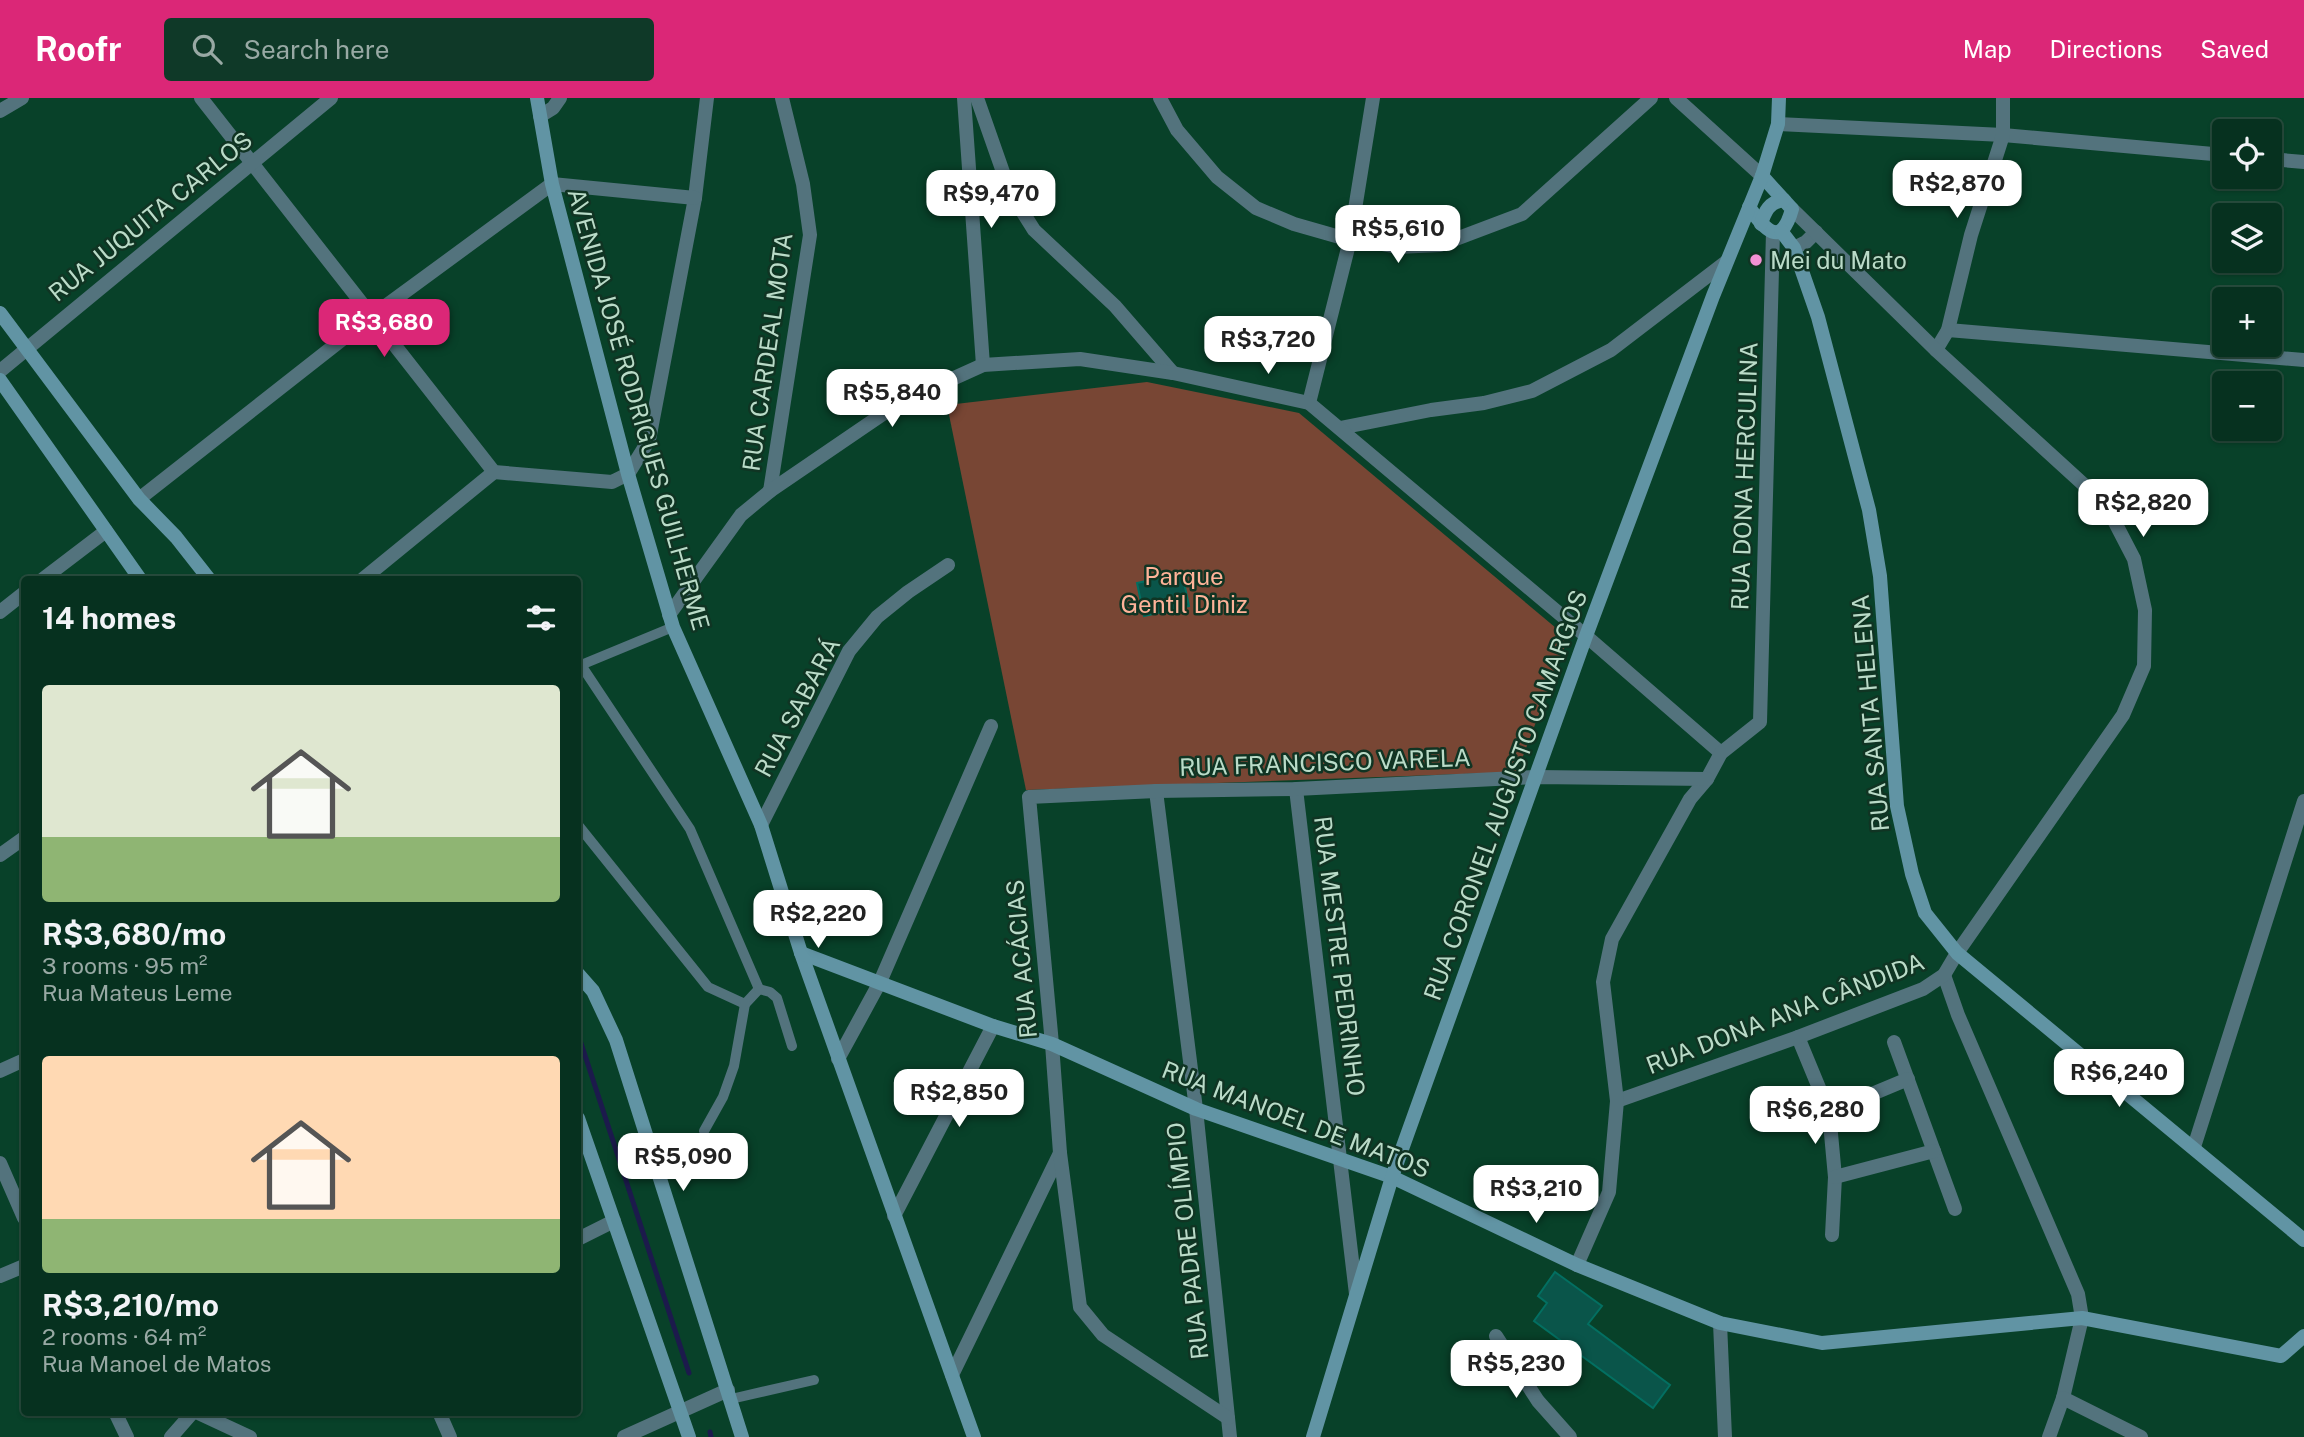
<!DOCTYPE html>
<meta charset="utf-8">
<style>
:root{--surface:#06311f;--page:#0f3928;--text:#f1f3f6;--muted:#98a9a4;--line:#274c3d;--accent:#db2777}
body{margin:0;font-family:"Public Sans",sans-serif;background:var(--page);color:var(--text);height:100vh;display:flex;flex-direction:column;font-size:26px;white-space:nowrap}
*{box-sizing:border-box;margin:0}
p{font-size:23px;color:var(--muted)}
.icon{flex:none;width:38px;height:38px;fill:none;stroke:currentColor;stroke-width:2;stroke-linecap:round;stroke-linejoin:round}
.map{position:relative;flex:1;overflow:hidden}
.details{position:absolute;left:21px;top:478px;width:560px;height:840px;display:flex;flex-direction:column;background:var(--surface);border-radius:7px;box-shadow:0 2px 5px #0004,0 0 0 2px var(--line)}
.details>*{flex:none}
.controls{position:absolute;left:2212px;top:21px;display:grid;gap:14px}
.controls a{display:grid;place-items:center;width:70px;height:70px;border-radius:7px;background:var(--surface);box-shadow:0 2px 5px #0004,0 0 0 2px var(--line);font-size:35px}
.price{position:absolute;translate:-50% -60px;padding:0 16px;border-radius:14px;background:#fff;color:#222;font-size:23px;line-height:46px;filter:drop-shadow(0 2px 4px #0008)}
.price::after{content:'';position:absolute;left:50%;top:42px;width:21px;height:16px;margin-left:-10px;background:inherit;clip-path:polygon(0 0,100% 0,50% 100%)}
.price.active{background:var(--accent);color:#fff}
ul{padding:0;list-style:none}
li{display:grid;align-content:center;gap:14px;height:371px;padding:0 21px}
li span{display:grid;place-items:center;height:217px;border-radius:7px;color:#555}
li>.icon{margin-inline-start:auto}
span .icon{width:126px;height:126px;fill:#fffc;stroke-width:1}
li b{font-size:30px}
h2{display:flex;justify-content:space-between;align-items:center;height:84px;padding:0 21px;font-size:30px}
header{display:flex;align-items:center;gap:42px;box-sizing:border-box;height:98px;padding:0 35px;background:var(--accent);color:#fff}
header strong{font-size:33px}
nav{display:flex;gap:38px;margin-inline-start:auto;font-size:24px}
.search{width:490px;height:63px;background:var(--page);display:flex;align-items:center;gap:18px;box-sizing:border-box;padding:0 24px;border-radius:7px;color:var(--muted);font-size:26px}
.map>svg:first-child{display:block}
</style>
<header>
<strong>Roofr</strong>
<div class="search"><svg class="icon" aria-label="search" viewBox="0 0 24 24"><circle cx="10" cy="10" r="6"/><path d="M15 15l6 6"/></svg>Search here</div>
<nav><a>Map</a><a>Directions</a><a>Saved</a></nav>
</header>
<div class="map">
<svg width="2304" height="1339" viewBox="0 0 2304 1339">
<rect width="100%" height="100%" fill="#084129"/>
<path fill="#784634" d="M 1147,284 L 1299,315 L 1568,540 L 1517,674 L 1026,692 L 947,307 Z"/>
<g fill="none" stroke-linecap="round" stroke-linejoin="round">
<g stroke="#1c1a4c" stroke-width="5">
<path d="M 578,936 L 689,1275"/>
<path d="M 710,1334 L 711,1339"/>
</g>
</g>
<g fill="#0a554a" stroke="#036f61" stroke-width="2">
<path d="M 1182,475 L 1189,508 L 1144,518 L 1137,485 Z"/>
<path d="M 1555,1174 L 1602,1208 L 1588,1226 L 1670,1287 L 1653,1310 L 1534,1223 L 1547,1205 L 1538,1198 Z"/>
</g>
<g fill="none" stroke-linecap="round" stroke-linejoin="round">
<g stroke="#53737d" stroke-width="10">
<path d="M 578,727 L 708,889 L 745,906 L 759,891 L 690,731 L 581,567 L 673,529"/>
<path d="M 759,891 L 770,894 L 777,900 L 792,948"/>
<path d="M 704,1033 L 723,999 L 734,968 L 745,906"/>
<path d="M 731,1301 L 814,1282"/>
</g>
<g stroke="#53737d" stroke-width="14">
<path d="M 201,0 L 494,374 L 612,384 L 628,376 L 649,342 L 695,100 L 707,0"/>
<path d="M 964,0 L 983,267"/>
<path d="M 977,0 L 1010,94 L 1034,132 L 1115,208 L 1173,275"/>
<path d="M 1160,0 L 1177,32 L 1217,79 L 1256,110 L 1294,126 L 1350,142 L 1357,141 L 1397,149 L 1440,147 L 1522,116 L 1651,0"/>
<path d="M 1676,0 L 1762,78"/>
<path d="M 0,13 L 22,0"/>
<path d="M 540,18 L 553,10 L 560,0"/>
<path d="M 1778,26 L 2003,37 L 2224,57"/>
<path d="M 2270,61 L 2304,64"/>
<path d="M 1794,150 L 1806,144 L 1816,134"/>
<path d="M 1948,232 L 2304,262"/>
<path d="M 1936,252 L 1948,232 L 1971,137 L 2003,37 L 2003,0"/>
<path d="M 0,273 L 331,0"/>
<path d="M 1309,305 L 1350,142 L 1373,0"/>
<path d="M 1340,330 L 1431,312 L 1484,305 L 1532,293 L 1611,252 L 1726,164"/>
<path d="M 770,393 L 810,137 L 803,86 L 782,0"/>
<path d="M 139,401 L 372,218 L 552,86 L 695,100"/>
<path d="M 43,481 L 106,433"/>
<path d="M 363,481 L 494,374"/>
<path d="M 0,514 L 24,495"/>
<path d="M 669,517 L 741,417 L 770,393 L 899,305 L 983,267 L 1080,261 L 1173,275 L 1309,305 L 1586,538 L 1721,655"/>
<path d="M 1296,691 L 1356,1196"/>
<path d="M 1156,693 L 1196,1011 L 1230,1339"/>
<path d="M 761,727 L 849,553 L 877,519 L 908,494 L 948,467"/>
<path d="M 0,757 L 24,740"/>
<path d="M 1944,877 L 1958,917 L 2078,1196 L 2082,1220 L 2063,1300 L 2049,1339"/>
<path d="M 1798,939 L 1829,1014 L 1835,1079 L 1832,1137"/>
<path d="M 1894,944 L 1955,1111"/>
<path d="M 838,961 L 880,884 L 991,628"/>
<path d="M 0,973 L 24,962"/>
<path d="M 1617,1003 L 1798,939 L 1923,891 L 1944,877 L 1957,855 L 2123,617 L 2144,568 L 2145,512 L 2134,461 L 2106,407 L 1936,252 L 1792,111"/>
<path d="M 1829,1014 L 1908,981"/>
<path d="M 2194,1049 L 2304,703"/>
<path d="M 0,1065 L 24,1120"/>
<path d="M 1835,1079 L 1934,1053"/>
<path d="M 894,1118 L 993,928"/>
<path d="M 578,1141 L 614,1123"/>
<path d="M 1577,1167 L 1609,1094 L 1617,1003 L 1603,884 L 1612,841 L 1690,701 L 1707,681 L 1721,655 L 1760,624 L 1773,134"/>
<path d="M 0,1178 L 24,1168"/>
<path d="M 1720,1225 L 1725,1339"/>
<path d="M 1496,1238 L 1538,1303 L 1570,1339"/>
<path d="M 952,1277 L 1060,1055"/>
<path d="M 2063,1300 L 2141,1339"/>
<path d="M 115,1314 L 127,1339"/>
<path d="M 196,1314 L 250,1339"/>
<path d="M 439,1314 L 450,1339"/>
<path d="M 1228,1320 L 1103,1237 L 1080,1209 L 1060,1055 L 1052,946 L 1029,699 L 1156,693 L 1296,691 L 1536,679 L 1707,681"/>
<path d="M 171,1339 L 193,1314"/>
<path d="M 624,1339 L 728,1292"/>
</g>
<g stroke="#6194a4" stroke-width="14">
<path d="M 537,0 L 552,86 L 628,376 L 673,529 L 761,727 L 801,855 L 974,1339"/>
<path d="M 1749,109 C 1765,132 1781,151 1792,111 L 1762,78"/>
<path d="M 1761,126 C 1765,113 1769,104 1784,102"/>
<path d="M 1781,133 L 1794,150 L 1818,219 L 1869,412 L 1880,478 L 1897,708 L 1912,776 L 1925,815 L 1957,855 L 2304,1142"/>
<path d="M 0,215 L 139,401 L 176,439 L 209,481"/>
<path d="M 0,282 L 140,481"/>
<path d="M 801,855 L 993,928 L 1052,946 L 1196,1011 L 1392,1079 L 1577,1167 L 1720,1225 L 1822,1245 L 2082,1220 L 2281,1258 L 2304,1238"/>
<path d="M 578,876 L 593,893 L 616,942 L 742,1339"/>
<path d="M 578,1020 L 689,1339"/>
<path d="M 1313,1339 L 1392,1079 L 1586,538 L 1713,198 L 1762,78 L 1778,26 L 1779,0"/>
</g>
</g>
<circle fill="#f391d5" stroke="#103423" stroke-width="2.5" cx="1756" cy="162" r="7"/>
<g text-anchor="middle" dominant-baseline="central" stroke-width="5" stroke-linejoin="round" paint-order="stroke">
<g font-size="24" fill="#badbc8" stroke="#103423">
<text transform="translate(150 118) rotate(-39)">RUA JUQUITA CARLOS</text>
<text transform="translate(767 254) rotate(-82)">RUA CARDEAL MOTA</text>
<text transform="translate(639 311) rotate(74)">AVENIDA JOSÉ RODRIGUES GUILHERME</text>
<text transform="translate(1744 378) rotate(-88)">RUA DONA HERCULINA</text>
<text transform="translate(797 609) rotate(-62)">RUA SABARÁ</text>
<text transform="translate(1870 615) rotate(-95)">RUA SANTA HELENA</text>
<text transform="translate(1325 664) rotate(-2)">RUA FRANCISCO VARELA</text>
<text transform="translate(1505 697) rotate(-70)">RUA CORONEL AUGUSTO CAMARGOS</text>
<text transform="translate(1340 858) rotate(83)">RUA MESTRE PEDRINHO</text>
<text transform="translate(1021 861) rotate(-95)">RUA ACÁCIAS</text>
<text transform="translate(1785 915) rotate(-21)">RUA DONA ANA CÂNDIDA</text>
<text transform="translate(1296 1021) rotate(21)">RUA MANOEL DE MATOS</text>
<text transform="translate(1187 1143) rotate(-96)">RUA PADRE OLÍMPIO</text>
</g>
<g font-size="24" fill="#badbc8" stroke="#103423" text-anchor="start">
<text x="1770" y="162">Mei du Mato</text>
</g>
<g font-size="24" fill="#feb399" stroke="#103423">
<text x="1184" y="478">Parque<tspan x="1184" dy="28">Gentil Diniz</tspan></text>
</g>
</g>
</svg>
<div class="controls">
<a><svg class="icon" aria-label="locate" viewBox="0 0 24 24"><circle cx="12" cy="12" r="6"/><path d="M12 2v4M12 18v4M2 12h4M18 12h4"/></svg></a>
<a><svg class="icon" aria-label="layers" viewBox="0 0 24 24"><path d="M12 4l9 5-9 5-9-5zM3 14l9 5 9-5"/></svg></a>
<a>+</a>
<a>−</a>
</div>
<b class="price" style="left:1957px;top:122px">R$2,870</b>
<b class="price" style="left:991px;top:132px">R$9,470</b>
<b class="price" style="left:1398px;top:167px">R$5,610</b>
<b class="price active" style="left:384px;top:261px">R$3,680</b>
<b class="price" style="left:1268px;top:278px">R$3,720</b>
<b class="price" style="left:892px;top:331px">R$5,840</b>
<b class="price" style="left:2143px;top:441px">R$2,820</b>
<b class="price" style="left:818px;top:852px">R$2,220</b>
<b class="price" style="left:2119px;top:1011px">R$6,240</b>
<b class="price" style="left:959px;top:1031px">R$2,850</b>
<b class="price" style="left:1815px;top:1048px">R$6,280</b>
<b class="price" style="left:683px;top:1095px">R$5,090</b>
<b class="price" style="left:1536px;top:1127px">R$3,210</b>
<b class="price" style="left:1516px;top:1302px">R$5,230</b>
<section class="details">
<h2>14 homes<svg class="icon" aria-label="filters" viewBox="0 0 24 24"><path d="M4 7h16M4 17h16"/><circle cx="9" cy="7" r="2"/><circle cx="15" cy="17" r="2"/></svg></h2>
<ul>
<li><span style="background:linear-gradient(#dfe7d0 70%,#8fb573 0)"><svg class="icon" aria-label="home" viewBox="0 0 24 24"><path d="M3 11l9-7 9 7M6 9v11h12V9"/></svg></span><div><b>R$3,680/mo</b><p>3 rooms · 95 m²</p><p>Rua Mateus Leme</p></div></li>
<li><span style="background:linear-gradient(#ffd9b3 75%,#8fb573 0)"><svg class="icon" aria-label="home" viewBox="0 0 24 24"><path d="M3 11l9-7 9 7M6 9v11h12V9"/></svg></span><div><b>R$3,210/mo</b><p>2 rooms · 64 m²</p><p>Rua Manoel de Matos</p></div></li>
</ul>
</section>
</div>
